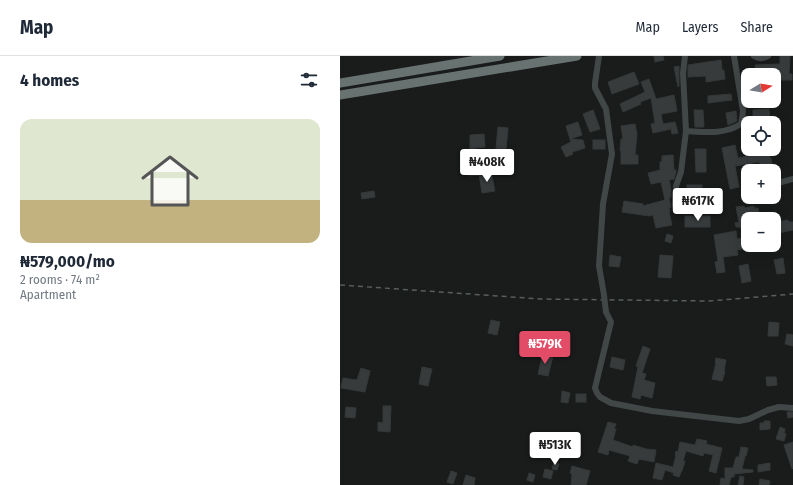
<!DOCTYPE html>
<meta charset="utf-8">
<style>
:root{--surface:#fff;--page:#f2f2f3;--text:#1f2937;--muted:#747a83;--line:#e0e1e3;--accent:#e34c67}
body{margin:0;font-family:"Fira Sans Condensed",sans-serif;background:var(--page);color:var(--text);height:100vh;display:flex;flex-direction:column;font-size:15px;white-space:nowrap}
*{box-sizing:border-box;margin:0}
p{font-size:13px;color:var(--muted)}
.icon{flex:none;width:22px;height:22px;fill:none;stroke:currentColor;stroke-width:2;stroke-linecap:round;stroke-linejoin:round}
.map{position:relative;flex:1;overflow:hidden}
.side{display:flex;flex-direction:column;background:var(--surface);width:340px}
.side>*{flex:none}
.needle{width:26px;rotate:79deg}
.fabs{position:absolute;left:401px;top:12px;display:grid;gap:8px}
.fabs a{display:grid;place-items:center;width:40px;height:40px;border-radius:8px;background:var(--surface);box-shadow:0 4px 16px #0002;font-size:20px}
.price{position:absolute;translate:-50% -34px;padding:0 9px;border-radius:4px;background:#fff;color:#222;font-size:13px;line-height:26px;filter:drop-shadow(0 1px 2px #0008)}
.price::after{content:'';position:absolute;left:50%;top:24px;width:12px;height:9px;margin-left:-6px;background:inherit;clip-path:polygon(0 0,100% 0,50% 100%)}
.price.on{background:var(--accent);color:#fff}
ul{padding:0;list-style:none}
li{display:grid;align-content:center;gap:8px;height:212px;padding:0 20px}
li span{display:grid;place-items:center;height:124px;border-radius:12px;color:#555}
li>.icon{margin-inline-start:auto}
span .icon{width:72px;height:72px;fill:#fffc;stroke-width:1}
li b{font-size:17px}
h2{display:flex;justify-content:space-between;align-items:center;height:48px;padding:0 20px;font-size:17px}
header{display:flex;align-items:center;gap:24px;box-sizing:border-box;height:56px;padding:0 20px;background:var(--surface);border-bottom:1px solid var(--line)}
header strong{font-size:19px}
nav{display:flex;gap:22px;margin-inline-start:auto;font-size:14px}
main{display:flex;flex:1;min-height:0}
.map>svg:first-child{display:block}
</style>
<header>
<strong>Map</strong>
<nav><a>Map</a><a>Layers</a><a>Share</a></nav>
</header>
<main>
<section class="side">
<h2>4 homes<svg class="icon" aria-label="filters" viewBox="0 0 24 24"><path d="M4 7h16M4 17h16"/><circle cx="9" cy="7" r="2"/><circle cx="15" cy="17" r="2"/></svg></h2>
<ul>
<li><span style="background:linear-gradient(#dfe7d0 65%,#c2b280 0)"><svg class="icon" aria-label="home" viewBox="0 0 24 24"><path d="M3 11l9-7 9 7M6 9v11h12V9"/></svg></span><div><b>₦579,000/mo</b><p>2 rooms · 74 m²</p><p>Apartment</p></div></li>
</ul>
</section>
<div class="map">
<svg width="453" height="429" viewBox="0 0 453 429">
<rect width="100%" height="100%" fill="#1a1c1c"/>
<g fill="#373b3b" stroke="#353838">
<path d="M 314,0 L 323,0 L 324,4 L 315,6 Z"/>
<path d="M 440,0 L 450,0 L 449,18 L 452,18 L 452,24 L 440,24 L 440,17 L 431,18 L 430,15 L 416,16 L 415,9 L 440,8 Z"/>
<path d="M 381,4 L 382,14 L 384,14 L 385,23 L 366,26 L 366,20 L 348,21 L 348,9 Z"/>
<path d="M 339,10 L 339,30 L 338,31 L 334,11 Z"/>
<path d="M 294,16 L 299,28 L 272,38 L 268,26 Z"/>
<path d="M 309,23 L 316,43 L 334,39 L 337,55 L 321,58 L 323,68 L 335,66 L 338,77 L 332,78 L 331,73 L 313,77 L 311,68 L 315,67 L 311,42 L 300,46 L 301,48 L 283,56 L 280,48 L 305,36 L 301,26 Z"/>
<path d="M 391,38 L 392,44 L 368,47 L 368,40 Z"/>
<path d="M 429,53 L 430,63 L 413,64 L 413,54 Z"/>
<path d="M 253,54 L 260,73 L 250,76 L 243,58 Z"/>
<path d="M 354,54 L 363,54 L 364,71 L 355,71 Z"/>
<path d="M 396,55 L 397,65 L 388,69 L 386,57 Z"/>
<path d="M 238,66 L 242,79 L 230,83 L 226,70 Z"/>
<path d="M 295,68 L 297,78 L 295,99 L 298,99 L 298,108 L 281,108 L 281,95 L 280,95 L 281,83 L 283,83 L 281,70 Z"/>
<path d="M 158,71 L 168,72 L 165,104 L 155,103 Z"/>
<path d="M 144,78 L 145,91 L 135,92 L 135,112 L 139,112 L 139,119 L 129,120 L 128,109 L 126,109 L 126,96 L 130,96 L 130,79 Z"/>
<path d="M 230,83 L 243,84 L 245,92 L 232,96 L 233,98 L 226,101 L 221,91 L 231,86 Z"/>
<rect x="253" y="84" width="12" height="9"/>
<path d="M 395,89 L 398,102 L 416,98 L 415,93 L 429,93 L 430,102 L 431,102 L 433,115 L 421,115 L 419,106 L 395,110 L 399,131 L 390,133 L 382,92 Z"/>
<path d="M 355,93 L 366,93 L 366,116 L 356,116 Z"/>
<path d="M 333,99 L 334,114 L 336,114 L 336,116 L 334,123 L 329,124 L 331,134 L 331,141 L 329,142 L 331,151 L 329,152 L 330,156 L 329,156 L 332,169 L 316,172 L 313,159 L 309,160 L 282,156 L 284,145 L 303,148 L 303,150 L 325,144 L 321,126 L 311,128 L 308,117 L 320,114 L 320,106 L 322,105 L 322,100 Z"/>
<path d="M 151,116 L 155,135 L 142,137 L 139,118 Z"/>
<rect x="347" y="129" width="15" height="9"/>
<path d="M 34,135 L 35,141 L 22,143 L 21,137 Z"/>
<path d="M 404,150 L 405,152 L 414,150 L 414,152 L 418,152 L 420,163 L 406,163 L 407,170 L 400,172 L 400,171 L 396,171 L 395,167 L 399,166 L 396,151 Z"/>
<rect x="345" y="160" width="25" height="11"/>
<path d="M 448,164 L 449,166 L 453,166 L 453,174 L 434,178 L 434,167 L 437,167 L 437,166 Z"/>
<path d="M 396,175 L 397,183 L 408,181 L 408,192 L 397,194 L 398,199 L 383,201 L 385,216 L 377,217 L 375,206 L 378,205 L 374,179 Z"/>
<path d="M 327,178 L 333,180 L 331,187 L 325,185 Z"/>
<path d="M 270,199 L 281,201 L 279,211 L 269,210 Z"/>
<path d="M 320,199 L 333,200 L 331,222 L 318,221 Z"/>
<path d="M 443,202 L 445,217 L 437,218 L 434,204 Z"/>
<path d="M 408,208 L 411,225 L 402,227 L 399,210 Z"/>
<path d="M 151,264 L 160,266 L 157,279 L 148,277 Z"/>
<path d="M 429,266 L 439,267 L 438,280 L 428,280 Z"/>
<path d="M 447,278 L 453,279 L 453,290 L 445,288 Z"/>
<path d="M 303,290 L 310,293 L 302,317 L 306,318 L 304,324 L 315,327 L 312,342 L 301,339 L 300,343 L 292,341 L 298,311 L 296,310 Z"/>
<path d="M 203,297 L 213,300 L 208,320 L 198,318 Z"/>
<path d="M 272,301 L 285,304 L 283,314 L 270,311 Z"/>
<path d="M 376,302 L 386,304 L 384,315 L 385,316 L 382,325 L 372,323 L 376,307 L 375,307 Z"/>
<path d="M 82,311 L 92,313 L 88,330 L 79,328 Z"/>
<path d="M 21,312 L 30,315 L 25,336 L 1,332 L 3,322 L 17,324 Z"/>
<path d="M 426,321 L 436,321 L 437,329 L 427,330 Z"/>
<path d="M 222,335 L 230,337 L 228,347 L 221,346 Z"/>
<rect x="236" y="338" width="10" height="8"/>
<path d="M 43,350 L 51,350 L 50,376 L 38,375 L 38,366 L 43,367 Z"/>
<path d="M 6,351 L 16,352 L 15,362 L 5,361 Z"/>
<path d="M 447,356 L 453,356 L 453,361 L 448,362 Z"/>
<path d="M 424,365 L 430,365 L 430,373 L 420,374 L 420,367 L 424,367 Z"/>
<path d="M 268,366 L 276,368 L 274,373 L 276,373 L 273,384 L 293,391 L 293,389 L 306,393 L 316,394 L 314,406 L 299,403 L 297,408 L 288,405 L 290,400 L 269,394 L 268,399 L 258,396 Z"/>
<path d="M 440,371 L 445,373 L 444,377 L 446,378 L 444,385 L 436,383 Z"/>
<path d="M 204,383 L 225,390 L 222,399 L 201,392 Z"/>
<path d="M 357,383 L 367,385 L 366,388 L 382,392 L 376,417 L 369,415 L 373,399 L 364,397 L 363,400 L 346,395 L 343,405 L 345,405 L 342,415 L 342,414 L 339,421 L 333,419 L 334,417 L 325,414 L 322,424 L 313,422 L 316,407 L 333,411 L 336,400 L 335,400 L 336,395 L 338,396 L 340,386 L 355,389 Z"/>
<path d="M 453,386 L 453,412 L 452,413 L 444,389 Z"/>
<path d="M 401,391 L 408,392 L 406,400 L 405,400 L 402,413 L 413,414 L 413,416 L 394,418 L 394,421 L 391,421 L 389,429 L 380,429 L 381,422 L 385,423 L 385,412 L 393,412 L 396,401 L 399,401 Z"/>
<path d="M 214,406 L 219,408 L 217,414 L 212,413 Z"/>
<path d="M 430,407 L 430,414 L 418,416 L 418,409 Z"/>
<path d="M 232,410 L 250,415 L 246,429 L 231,429 L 232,418 L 230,417 Z"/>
<path d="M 205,413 L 213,415 L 211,423 L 203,421 Z"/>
<path d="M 111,415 L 117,417 L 113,428 L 107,426 Z"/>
<path d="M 189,417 L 195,419 L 193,426 L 187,424 Z"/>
<path d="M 126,419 L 135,422 L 134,429 L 123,429 Z"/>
<path d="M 400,420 L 404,421 L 403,429 L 398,429 Z"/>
<path d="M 420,423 L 430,425 L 429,429 L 419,429 Z"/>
</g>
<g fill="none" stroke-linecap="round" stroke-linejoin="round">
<g stroke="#414646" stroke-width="6">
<path d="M 259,0 L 255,27 L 255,32 L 266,53 L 272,98 L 263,148 L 259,210 L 264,239"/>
<path d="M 414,0 C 419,3 423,3 428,0"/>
<path d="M 346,75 C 365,76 383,79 401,68 L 402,63 L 403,55 L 394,0"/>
<path d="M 434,128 L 453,123"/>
<path d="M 335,149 L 336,130 L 341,116 L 346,75 L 343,17 L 345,0"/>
<path d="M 266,256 L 271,266 L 255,332 L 257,337 L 260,341 L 271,347 L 312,355 L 399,365 L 409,363 L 428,354 L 439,351 L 453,352"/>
</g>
<g stroke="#687271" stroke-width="9">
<path d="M 0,27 L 160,0"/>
<path d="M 0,39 L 237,0"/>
</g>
<path stroke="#575e5d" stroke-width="1.5" stroke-dasharray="5 4" stroke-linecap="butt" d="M 0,229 L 201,243 L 369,245 L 453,238"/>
<path stroke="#414646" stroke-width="6" d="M 264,239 L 266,256"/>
</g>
</svg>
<div class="fabs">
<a><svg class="needle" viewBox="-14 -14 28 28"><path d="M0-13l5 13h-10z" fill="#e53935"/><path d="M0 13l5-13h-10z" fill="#747a83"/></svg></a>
<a><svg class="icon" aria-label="locate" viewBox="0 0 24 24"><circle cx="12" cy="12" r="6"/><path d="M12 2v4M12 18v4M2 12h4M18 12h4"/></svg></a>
<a>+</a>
<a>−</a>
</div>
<b class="price" style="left:147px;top:127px">₦408K</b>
<b class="price" style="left:358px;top:166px">₦617K</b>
<b class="price on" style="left:205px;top:309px">₦579K</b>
<b class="price" style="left:215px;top:410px">₦513K</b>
</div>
</main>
